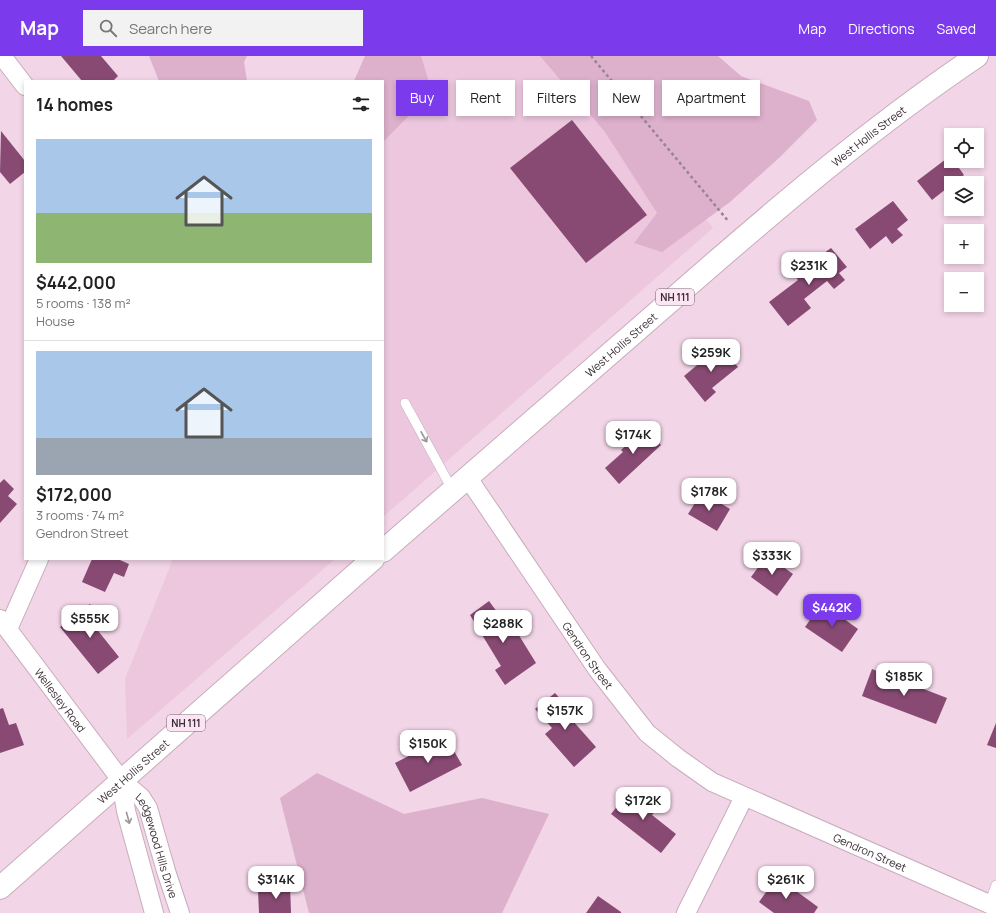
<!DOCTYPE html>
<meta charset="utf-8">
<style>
:root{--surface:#fff;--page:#f2f2f2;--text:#222;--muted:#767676;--line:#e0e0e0;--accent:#7c3aed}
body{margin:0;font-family:Manrope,sans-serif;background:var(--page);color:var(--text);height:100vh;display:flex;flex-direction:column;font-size:15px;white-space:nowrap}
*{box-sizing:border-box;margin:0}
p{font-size:13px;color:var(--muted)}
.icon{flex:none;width:22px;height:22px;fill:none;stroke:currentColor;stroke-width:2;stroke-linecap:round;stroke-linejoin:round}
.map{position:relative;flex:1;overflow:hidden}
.side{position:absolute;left:24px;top:24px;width:360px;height:480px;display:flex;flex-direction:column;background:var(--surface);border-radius:0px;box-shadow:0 2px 6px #0003}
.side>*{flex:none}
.banner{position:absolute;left:396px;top:24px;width:380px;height:36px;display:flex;gap:8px}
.tools{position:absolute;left:944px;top:72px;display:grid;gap:8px}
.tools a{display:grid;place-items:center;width:40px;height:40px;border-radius:0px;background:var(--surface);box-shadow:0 2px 6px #0003;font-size:20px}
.price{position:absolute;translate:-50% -34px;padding:0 9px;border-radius:8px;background:#fff;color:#222;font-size:13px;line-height:26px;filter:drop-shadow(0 1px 2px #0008)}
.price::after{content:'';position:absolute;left:50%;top:24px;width:12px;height:9px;margin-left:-6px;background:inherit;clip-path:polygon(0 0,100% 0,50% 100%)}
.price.on{background:var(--accent);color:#fff}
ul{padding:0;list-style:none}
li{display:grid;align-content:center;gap:8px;height:212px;padding:0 12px}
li+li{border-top:1px solid var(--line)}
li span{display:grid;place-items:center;height:124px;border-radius:0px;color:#555}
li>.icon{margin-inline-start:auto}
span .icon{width:72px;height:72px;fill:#fffc;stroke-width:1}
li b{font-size:17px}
h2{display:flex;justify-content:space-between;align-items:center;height:48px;padding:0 12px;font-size:17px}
.tag{padding:0 14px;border-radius:0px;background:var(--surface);box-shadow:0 2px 6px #0003;font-size:14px;line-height:36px}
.tag.on{background:var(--accent);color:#fff}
header{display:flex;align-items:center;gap:24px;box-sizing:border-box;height:56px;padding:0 20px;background:var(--accent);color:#fff}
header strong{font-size:19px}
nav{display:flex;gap:22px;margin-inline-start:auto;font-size:14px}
.search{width:280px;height:36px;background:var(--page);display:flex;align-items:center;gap:10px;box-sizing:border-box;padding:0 14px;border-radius:0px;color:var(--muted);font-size:15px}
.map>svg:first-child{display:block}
</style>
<header>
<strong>Map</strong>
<div class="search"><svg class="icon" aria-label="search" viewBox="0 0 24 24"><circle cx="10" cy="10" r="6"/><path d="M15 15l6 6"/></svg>Search here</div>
<nav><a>Map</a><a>Directions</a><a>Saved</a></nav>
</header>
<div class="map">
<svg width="996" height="857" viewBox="0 0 996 857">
<rect width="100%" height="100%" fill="#f2d5e7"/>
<g fill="#ecc7de">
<path d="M 375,0 L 570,0 L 713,172 L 383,461 L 383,25 L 365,25 Z"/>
<path d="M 173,503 L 335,503 L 127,683 L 125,623 Z"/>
</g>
<g fill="#ddb0cc">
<path d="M 149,0 L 247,0 L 244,6 L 247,25 L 159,25 Z"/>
<path d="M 365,0 L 421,0 L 432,36 L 383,86 L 383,25 L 354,25 Z"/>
<path d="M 540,0 L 718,0 L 741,20 L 809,45 L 817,64 L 779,102 L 730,146 L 662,196 L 634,187 L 657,157 L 605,76 Z"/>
<path d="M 317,717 L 404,758 L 482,742 L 549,758 L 502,857 L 309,857 L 280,742 Z"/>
</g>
<g fill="#884a73">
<path d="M 61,0 L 101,0 L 118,20 L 113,25 L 82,25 Z"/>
<path d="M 572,64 L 647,159 L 586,207 L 510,112 Z"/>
<path d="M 1,75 L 25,105 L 25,116 L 10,128 L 0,116 Z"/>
<path d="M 950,100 L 951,105 L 954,105 L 964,119 L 953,127 L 951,127 L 951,129 L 932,144 L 917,125 Z"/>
<path d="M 893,145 L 908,164 L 897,173 L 903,179 L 892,188 L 886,180 L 870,193 L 855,173 Z"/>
<path d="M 831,192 L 847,211 L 839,217 L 845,224 L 834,233 L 827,225 L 804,243 L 811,252 L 788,270 L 769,246 L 798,224 L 794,219 Z"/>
<path d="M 720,290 L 738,311 L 712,332 L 716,336 L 705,346 L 684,320 Z"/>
<path d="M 645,372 L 661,389 L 619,428 L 605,412 L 623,396 L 621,394 L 629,387 L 626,384 L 633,377 L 636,380 Z"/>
<path d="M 4,423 L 14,433 L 8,440 L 17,448 L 0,467 L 0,427 Z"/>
<path d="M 702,436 L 730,453 L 717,475 L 688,458 Z"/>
<path d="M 767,499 L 793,518 L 777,540 L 751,521 Z"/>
<path d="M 92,503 L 121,503 L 120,504 L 129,508 L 124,521 L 114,517 L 105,536 L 82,526 Z"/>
<path d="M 489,545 L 503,564 L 493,570 L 493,574 L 512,568 L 536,607 L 505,629 L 495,614 L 501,610 L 470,559 Z"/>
<path d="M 822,547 L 858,573 L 842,596 L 805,571 Z"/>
<path d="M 90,548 L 103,565 L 95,571 L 119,601 L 98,618 L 60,571 Z"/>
<path d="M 872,613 L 947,642 L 936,668 L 862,640 Z"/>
<path d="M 555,637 L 571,655 L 559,666 L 565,672 L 573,665 L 596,691 L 574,711 L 545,678 L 552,672 L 535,653 Z"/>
<path d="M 3,652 L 9,669 L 16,667 L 24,689 L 0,697 L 0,653 Z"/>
<path d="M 996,667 L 996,692 L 987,689 Z"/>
<path d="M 446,681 L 462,709 L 410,736 L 395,707 Z"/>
<path d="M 631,733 L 657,753 L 652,759 L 676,778 L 661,797 L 611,758 Z"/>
<path d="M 777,821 L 818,851 L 814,857 L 774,857 L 759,846 Z"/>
<path d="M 277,828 L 290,828 L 291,857 L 259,857 L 258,835 L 277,835 Z"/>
<path d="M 598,840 L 621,856 L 621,857 L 586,857 Z"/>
</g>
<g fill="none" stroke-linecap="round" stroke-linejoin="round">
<defs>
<g id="lane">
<path d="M 405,347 L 453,435"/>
<path d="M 989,848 L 996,829"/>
</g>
<g id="street">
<path d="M 2,0 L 25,30"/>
<path id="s1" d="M 468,422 L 597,613 L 647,677 L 678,702 L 712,726 L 996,851"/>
<path id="s2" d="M 0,563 L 121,724 L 141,741 L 148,752 L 166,815 L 180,857"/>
<path d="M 8,573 L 39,503"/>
<path d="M 121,724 L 126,755 L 154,857"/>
<path d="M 686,857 L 744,741"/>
</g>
<g id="primary">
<path id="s3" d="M 383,495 C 483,409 582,321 682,235 C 777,152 873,70 977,0"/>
<path id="s4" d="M 0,832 L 373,503"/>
</g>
</defs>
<use href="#lane" stroke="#c8acbd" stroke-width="10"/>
<use href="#street" stroke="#c8acbd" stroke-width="20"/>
<use href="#primary" stroke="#c8acbd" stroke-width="24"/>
<path stroke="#998592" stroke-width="2.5" stroke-dasharray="3 3" stroke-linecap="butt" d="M 591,0 L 729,166"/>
<use href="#lane" stroke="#fff" stroke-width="9"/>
<use href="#street" stroke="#fff" stroke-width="18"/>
<use href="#primary" stroke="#fff" stroke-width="22"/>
</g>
<defs><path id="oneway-shaft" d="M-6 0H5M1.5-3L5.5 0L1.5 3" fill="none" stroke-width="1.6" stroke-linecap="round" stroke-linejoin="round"/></defs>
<g stroke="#9c979a">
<use href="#oneway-shaft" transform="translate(424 381) rotate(61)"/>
<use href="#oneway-shaft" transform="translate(128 762) rotate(75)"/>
</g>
<g text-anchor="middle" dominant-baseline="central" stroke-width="4" stroke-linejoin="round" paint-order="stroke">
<g fill="#fce4f2" stroke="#74656e" stroke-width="1">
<rect x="656" y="233" width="38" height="16" rx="3"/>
<rect x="167" y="659" width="38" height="16" rx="3"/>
</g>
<g font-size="10" font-weight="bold" fill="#3a2f36">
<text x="675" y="241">NH 111</text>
<text x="186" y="667">NH 111</text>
</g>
<g font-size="11" fill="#3a2f36" stroke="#fce4f2">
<text stroke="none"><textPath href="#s3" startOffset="639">West Hollis Street</textPath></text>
<text stroke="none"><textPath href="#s3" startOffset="315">West Hollis Street</textPath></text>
<text stroke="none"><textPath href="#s1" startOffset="214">Gendron Street</textPath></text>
<text stroke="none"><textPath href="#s2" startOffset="101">Wellesley Road</textPath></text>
<text stroke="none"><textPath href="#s4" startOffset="177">West Hollis Street</textPath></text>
<text stroke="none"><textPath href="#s2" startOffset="279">Ledgewood Hills Drive</textPath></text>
<text stroke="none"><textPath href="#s1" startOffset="566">Gendron Street</textPath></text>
</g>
</g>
</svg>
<div class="tools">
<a><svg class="icon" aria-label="locate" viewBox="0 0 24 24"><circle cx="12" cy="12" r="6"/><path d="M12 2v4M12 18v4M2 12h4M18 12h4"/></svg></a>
<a><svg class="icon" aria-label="layers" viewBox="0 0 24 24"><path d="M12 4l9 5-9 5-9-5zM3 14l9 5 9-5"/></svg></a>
<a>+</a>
<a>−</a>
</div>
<b class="price" style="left:809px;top:230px">$231K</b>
<b class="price" style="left:711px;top:317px">$259K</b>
<b class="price" style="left:633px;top:399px">$174K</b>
<b class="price" style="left:709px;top:456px">$178K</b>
<b class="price" style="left:772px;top:520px">$333K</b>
<b class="price on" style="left:832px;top:572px">$442K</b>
<b class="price" style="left:90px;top:583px">$555K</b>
<b class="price" style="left:503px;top:588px">$288K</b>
<b class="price" style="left:904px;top:641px">$185K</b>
<b class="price" style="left:565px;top:675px">$157K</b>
<b class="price" style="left:428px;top:708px">$150K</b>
<b class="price" style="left:643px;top:765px">$172K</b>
<b class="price" style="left:276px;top:844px">$314K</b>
<b class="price" style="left:786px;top:844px">$261K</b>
<div class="banner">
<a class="tag on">Buy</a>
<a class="tag">Rent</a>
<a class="tag">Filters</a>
<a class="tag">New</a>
<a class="tag">Apartment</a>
</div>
<section class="side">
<h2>14 homes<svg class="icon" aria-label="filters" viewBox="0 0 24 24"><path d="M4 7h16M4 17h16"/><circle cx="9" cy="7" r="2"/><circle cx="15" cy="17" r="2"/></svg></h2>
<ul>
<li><span style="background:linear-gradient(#a9c7e8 60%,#8fb573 0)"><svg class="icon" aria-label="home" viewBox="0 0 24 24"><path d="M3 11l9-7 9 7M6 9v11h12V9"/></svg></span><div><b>$442,000</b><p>5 rooms · 138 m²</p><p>House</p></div></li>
<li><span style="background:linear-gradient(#a9c7e8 70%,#9aa5b1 0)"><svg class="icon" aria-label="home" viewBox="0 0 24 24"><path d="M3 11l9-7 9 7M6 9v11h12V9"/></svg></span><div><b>$172,000</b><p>3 rooms · 74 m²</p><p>Gendron Street</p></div></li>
</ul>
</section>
</div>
